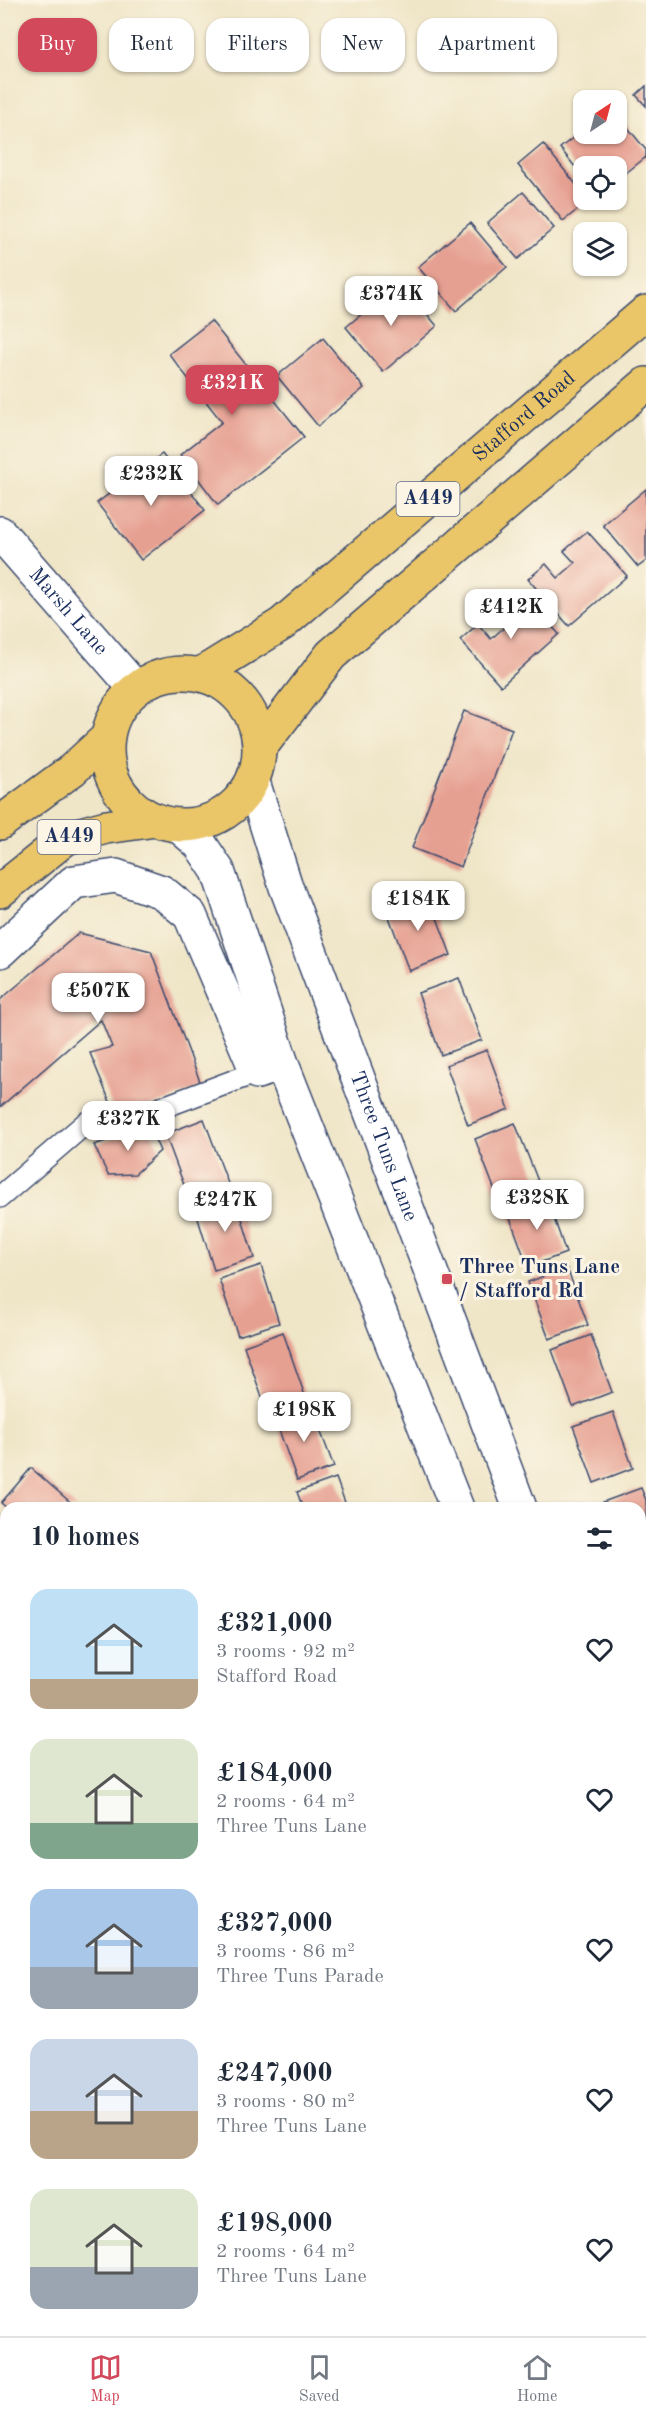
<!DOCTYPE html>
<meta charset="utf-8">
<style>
:root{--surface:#fff;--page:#f2f2f3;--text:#1f2937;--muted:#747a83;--line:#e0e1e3;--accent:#d1495b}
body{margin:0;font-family:"Old Standard TT",serif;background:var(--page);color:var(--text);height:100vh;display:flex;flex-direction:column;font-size:22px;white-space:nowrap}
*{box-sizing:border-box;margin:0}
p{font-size:20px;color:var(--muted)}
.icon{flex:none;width:33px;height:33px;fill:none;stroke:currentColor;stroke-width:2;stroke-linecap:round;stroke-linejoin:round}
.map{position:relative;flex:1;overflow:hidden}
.drawer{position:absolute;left:0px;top:1502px;width:646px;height:836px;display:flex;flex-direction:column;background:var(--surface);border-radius:18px 18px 0 0;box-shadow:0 2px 4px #0004}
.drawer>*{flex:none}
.banner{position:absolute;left:18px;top:18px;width:610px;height:54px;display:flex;gap:12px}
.needle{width:39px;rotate:36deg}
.controls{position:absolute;left:573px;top:90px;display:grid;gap:12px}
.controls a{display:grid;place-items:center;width:54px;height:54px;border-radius:12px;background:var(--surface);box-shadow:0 2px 4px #0004;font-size:30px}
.price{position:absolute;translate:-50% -51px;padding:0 14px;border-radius:12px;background:#fff;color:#222;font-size:20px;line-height:39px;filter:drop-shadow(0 2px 3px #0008)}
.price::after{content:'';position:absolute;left:50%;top:36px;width:18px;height:14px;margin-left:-9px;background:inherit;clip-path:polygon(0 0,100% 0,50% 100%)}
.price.current{background:var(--accent);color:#fff}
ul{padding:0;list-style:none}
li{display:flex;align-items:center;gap:18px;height:150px;padding:0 30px}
li span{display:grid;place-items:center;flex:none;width:168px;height:120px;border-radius:18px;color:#555}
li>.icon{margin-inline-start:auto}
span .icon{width:72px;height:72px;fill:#fffc;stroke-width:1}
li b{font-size:26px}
h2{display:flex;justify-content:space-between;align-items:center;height:72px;padding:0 30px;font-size:26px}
.chip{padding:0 21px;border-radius:18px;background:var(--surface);box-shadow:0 2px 4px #0004;font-size:21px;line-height:54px}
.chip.current{background:var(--accent);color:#fff}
.dock{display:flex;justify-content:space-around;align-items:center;height:84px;border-top:2px solid var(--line);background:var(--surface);font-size:16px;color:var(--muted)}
.dock a{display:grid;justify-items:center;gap:3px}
.dock .current{color:var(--accent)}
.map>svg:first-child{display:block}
</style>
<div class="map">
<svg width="646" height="2336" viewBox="0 0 646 2336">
<rect width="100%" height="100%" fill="#fcf5e5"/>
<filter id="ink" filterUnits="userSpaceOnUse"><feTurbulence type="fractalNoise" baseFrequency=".0167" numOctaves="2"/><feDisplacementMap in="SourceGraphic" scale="12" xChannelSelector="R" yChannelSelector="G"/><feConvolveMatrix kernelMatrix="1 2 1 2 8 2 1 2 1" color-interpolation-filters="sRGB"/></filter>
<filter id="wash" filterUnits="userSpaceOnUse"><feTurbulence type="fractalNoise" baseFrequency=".008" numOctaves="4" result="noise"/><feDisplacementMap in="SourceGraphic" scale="24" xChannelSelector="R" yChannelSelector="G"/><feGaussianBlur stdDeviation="1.35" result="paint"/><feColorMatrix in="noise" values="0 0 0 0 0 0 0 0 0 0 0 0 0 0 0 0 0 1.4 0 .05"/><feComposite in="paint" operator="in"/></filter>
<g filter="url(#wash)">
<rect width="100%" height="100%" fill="#efe5c7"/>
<g id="blocks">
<g fill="#e6a092">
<path d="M 646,86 L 646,106 L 636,95 Z"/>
<path d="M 616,113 L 646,150 L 646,157 L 616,181 L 616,166 L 584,166 L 584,178 L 560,148 L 584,129 L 584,134 L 616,134 Z"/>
<path d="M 543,144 L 584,194 L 584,200 L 590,200 L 563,221 L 518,165 Z"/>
<path d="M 523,192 L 554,228 L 518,259 L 487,223 Z"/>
<path d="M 470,223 L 507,267 L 456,311 L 418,267 Z"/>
<path d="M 400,282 L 437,326 L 383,372 L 346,327 Z"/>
<path d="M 211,321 L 304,437 L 218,505 L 180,455 L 222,422 L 169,354 Z"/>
<path d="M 323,338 L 364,388 L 318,426 L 277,376 Z"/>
<path d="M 162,454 L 205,510 L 141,560 L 97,503 Z"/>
<path d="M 646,489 L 646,561 L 638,567 L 603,525 Z"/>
<path d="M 587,531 L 627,576 L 569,626 L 528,579 L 546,564 L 558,578 L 575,563 L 564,551 Z"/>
<path d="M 520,592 L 559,634 L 501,686 L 460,640 L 478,624 L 491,639 L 511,621 L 501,610 Z"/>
<path d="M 464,711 L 512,729 L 461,867 L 412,848 Z"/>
<path d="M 428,894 L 451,955 L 409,971 L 386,909 Z"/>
<path d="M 79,933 L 151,951 L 202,1087 L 117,1119 L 90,1053 L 112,1047 L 101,1020 L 0,1107 L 0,1000 Z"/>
<path d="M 459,978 L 482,1040 L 441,1055 L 418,993 Z"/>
<path d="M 487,1050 L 509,1109 L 468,1125 L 446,1065 Z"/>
<path d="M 204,1119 L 229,1186 L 190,1201 L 165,1134 Z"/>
<path d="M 515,1123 L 540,1186 L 499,1201 L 475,1139 Z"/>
<path d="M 149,1126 L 160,1151 L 135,1174 L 108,1175 L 94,1145 Z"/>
<path d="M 546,1195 L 566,1253 L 528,1267 L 507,1210 Z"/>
<path d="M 235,1196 L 254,1258 L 214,1270 L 195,1209 Z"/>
<path d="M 261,1265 L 279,1323 L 238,1336 L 219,1279 Z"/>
<path d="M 567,1268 L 588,1325 L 549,1339 L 528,1282 Z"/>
<path d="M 283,1332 L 305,1396 L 266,1409 L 244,1346 Z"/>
<path d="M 591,1335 L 612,1392 L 573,1407 L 552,1350 Z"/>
<path d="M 311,1406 L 334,1467 L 297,1480 L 275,1419 Z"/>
<path d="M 613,1412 L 633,1468 L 594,1483 L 573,1426 Z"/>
<path d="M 31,1468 L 77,1508 L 7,1508 L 1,1503 Z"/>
<path d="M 336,1478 L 347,1508 L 303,1508 L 297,1492 Z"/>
<path d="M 641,1488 L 646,1500 L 646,1551 L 640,1553 L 640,1508 L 605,1508 L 603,1502 Z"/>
<path d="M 0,1663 L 6,1673 L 6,1727 L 0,1722 Z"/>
<path d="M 6,2016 L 6,2060 L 5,2060 L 0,2038 L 0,2017 Z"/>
<path d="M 640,2140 L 646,2151 L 646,2168 L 640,2170 Z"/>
<path d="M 646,2187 L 646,2248 L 640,2249 L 640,2188 Z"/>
<path d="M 0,2227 L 6,2231 L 6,2267 L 0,2276 Z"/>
<path d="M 84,2331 L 140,2331 L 137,2336 L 93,2336 Z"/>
<path d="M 155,2331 L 179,2331 L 190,2336 L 153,2336 Z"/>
</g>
</g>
</g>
<g filter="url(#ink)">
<use href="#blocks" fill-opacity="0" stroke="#3b4a6e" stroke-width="1.5"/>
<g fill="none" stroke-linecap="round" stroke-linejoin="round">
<defs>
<path id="service" d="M 0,1197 L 86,1123 L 153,1111 L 257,1072"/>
<g id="minor">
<path id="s1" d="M 0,533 L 136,689"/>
<path d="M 0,951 L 74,882 L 116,876 L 162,892 L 190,915 L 257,1072 L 282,1064"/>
<path d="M 640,1772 L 646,1773"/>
<path d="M 640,1878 L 646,1875"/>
<path d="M 0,2143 L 6,2148"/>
<path d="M 338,2331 L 351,2336"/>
</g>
<g id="tertiary">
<path id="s2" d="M 253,782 L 286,887 L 520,1508"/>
<path d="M 179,826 L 200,844 L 218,871 L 282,1064 L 457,1508"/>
<path d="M 640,1803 L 646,1814"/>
<path d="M 640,1920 L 646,1931"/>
</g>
<g id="trunk">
<circle cx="183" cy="749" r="76"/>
<path id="s3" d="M 201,674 L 282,624 L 646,312"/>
<path d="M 262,745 L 331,655 L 646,384"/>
<path d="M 0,823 L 72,770 L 107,738"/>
<path d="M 0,891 L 66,838 L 106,827 L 156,820"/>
</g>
</defs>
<use href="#service" stroke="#3b4a6e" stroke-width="24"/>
<use href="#minor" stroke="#3b4a6e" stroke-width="36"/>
<use href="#tertiary" stroke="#3b4a6e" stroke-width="36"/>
<use href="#trunk" stroke="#3b4a6e" stroke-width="36"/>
<use href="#service" stroke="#fff" stroke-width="21"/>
<use href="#minor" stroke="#fff" stroke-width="33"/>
<use href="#tertiary" stroke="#fff" stroke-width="33"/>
<use href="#trunk" stroke="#ebc669" stroke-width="33"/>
</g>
</g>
<rect fill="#d1495b" stroke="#fcf5e5" stroke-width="2" x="441" y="1273" width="12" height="12" rx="3"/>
<g text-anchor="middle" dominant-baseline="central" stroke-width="6" stroke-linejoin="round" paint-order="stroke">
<g fill="#fcf5e5" stroke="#5e6a86" stroke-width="1.5">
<rect x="396.5" y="482" width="63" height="34" rx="4.5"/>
<rect x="37.5" y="820" width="63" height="34" rx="4.5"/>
</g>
<g font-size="20" font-weight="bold" fill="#1b2f5e">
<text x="428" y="499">A449</text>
<text x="69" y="837">A449</text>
</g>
<g font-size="21" fill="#1b2f5e" stroke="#fcf5e5">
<text stroke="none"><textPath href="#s3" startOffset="414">Stafford Road</textPath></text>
<text stroke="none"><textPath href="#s1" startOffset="104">Marsh Lane</textPath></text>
<text stroke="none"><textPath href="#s2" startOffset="387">Three Tuns Lane</textPath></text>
</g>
<g font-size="21" font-weight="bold" fill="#1b2f5e" stroke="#fcf5e5" text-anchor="start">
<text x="459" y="1267">Three Tuns Lane<tspan x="459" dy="24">/ Stafford Rd</tspan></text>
</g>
</g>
</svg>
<div class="controls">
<a><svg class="needle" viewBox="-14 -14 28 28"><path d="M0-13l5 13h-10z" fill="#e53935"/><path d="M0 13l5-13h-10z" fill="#747a83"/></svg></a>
<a><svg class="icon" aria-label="locate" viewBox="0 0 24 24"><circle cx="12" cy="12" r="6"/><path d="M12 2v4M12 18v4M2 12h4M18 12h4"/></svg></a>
<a><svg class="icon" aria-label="layers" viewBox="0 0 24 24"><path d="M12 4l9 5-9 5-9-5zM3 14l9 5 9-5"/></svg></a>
</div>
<b class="price" style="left:391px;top:327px">£374K</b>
<b class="price current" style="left:232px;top:416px">£321K</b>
<b class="price" style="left:151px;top:507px">£232K</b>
<b class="price" style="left:511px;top:640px">£412K</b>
<b class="price" style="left:418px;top:932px">£184K</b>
<b class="price" style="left:98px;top:1024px">£507K</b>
<b class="price" style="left:128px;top:1152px">£327K</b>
<b class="price" style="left:537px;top:1231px">£328K</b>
<b class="price" style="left:225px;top:1233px">£247K</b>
<b class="price" style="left:304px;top:1443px">£198K</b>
<div class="banner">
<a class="chip current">Buy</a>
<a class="chip">Rent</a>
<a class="chip">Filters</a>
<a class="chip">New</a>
<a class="chip">Apartment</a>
</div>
<section class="drawer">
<h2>10 homes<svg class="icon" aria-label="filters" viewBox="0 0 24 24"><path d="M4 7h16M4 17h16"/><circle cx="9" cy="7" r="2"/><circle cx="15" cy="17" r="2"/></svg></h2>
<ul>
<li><span style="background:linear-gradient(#bfe0f5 75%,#b9a48a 0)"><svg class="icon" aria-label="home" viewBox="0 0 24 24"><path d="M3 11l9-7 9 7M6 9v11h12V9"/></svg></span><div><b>£321,000</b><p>3 rooms · 92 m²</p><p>Stafford Road</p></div><svg class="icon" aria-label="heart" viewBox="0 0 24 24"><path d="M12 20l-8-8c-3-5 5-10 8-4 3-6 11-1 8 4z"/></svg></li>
<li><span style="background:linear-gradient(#dfe7d0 70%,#7fa58c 0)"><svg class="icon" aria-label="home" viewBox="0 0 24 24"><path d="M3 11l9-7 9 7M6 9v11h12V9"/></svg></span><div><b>£184,000</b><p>2 rooms · 64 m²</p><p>Three Tuns Lane</p></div><svg class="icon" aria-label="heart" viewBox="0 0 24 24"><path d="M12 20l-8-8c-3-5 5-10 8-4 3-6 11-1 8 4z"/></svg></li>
<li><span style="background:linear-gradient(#a9c7e8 65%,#9aa5b1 0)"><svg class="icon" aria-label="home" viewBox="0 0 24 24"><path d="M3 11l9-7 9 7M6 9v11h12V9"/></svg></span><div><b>£327,000</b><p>3 rooms · 86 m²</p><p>Three Tuns Parade</p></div><svg class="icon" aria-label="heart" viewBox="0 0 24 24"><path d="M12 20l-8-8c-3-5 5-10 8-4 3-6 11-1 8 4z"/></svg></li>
<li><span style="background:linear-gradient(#c9d6e8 60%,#b9a48a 0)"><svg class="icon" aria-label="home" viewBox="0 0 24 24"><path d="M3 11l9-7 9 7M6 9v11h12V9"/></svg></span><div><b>£247,000</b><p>3 rooms · 80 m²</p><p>Three Tuns Lane</p></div><svg class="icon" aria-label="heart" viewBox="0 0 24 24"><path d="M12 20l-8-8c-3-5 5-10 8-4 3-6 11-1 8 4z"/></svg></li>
<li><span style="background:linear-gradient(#dfe7d0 65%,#9aa5b1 0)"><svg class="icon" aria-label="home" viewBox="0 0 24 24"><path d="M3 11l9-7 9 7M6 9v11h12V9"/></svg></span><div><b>£198,000</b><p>2 rooms · 64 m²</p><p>Three Tuns Lane</p></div><svg class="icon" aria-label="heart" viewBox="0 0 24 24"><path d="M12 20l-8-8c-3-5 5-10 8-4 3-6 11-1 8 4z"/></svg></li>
</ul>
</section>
</div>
<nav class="dock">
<a class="current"><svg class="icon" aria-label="map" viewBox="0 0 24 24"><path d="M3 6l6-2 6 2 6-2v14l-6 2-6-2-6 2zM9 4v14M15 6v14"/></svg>Map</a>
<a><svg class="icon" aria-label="saved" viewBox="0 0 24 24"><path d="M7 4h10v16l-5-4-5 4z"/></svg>Saved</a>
<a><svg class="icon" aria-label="home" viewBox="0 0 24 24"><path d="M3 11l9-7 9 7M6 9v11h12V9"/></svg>Home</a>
</nav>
